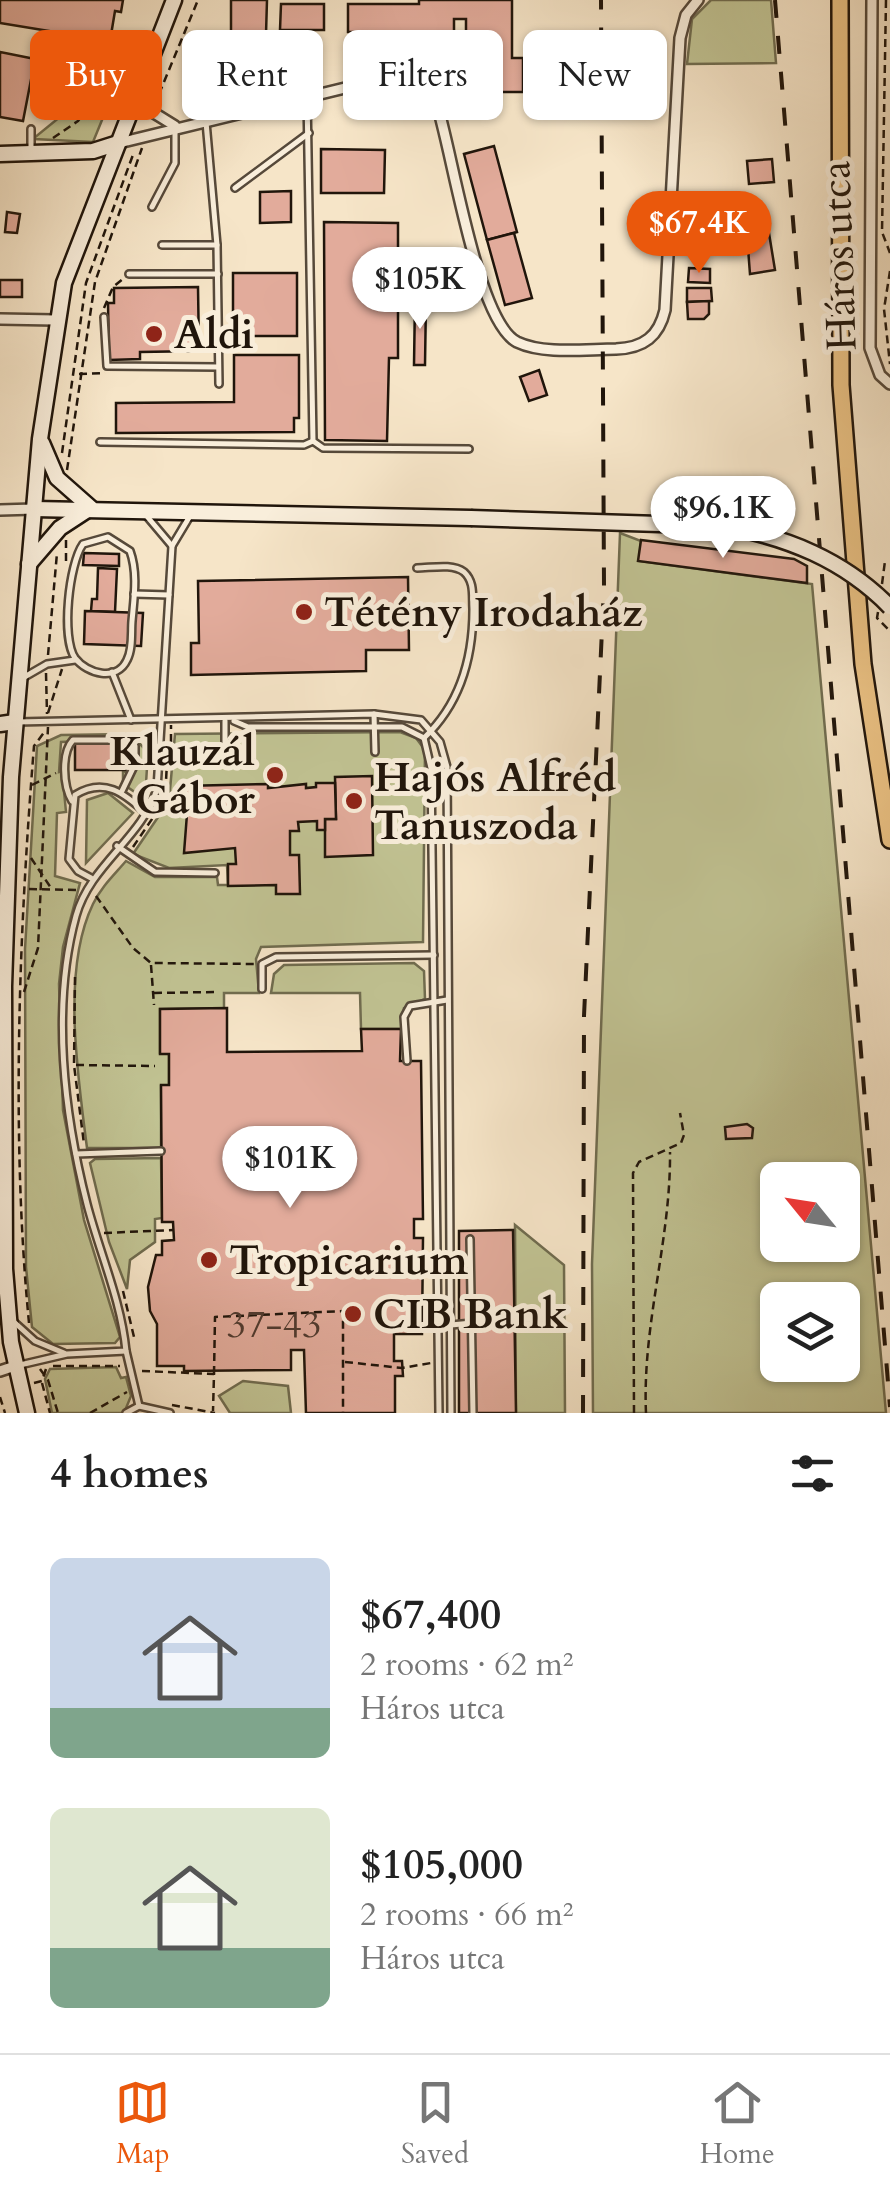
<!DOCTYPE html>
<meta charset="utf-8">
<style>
:root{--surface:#fff;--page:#f2f2f2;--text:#222;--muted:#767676;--line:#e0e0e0;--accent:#ea580c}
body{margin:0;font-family:Cardo,serif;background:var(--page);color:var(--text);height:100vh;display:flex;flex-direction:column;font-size:38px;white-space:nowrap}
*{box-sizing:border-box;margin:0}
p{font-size:32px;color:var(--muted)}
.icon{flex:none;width:55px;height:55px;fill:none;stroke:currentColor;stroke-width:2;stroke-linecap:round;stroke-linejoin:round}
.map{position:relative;height:1413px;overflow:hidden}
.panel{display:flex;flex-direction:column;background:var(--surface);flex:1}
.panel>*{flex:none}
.hud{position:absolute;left:30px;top:30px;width:830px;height:90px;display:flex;gap:20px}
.needle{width:65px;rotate:300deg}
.controls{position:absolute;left:760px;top:1162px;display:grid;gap:20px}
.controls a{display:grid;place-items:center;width:100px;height:100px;border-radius:15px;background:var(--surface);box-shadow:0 2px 8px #0004;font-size:50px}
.price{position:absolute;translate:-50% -85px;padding:0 22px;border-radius:35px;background:#fff;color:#222;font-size:32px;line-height:65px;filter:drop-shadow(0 2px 5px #0008)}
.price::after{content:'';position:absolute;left:50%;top:60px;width:30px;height:22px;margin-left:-15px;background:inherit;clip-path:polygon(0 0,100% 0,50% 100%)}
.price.active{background:var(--accent);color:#fff}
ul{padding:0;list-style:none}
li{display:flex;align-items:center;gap:30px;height:250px;padding:0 50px}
li span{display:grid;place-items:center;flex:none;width:280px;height:200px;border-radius:15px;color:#555}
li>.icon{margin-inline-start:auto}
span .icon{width:120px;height:120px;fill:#fffc;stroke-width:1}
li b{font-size:42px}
h2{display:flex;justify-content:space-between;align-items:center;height:120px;padding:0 50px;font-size:42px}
.tag{padding:0 35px;border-radius:15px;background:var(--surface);box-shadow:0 2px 8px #0004;font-size:35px;line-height:90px}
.tag.active{background:var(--accent);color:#fff}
.tab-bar{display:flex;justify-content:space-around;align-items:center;height:140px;border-top:2px solid var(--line);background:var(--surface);font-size:28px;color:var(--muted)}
.tab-bar a{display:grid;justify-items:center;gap:5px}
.tab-bar .active{color:var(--accent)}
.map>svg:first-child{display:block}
</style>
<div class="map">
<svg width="890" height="1413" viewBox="0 0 890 1413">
<rect width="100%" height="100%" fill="#f6e5c8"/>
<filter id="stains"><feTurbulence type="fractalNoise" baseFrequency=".002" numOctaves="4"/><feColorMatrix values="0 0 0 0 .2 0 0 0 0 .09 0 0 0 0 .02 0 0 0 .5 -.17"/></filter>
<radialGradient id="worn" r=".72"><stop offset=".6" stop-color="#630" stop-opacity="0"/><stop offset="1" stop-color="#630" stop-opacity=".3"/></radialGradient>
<g fill="#c1c393" stroke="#706c4f" stroke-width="2.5" fill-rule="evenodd">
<path d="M 711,0 L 771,0 L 776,63 L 687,64 L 692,19 Z"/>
<path d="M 125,64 L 93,142 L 34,139 L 34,138 Z"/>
<path d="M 620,533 L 641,541 L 639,561 L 812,584 L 886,1413 L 593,1413 L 592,1264 ZM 778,1180 L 842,1180 L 842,1245 L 778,1245 ZM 778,1300 L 842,1300 L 842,1365 L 778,1365 Z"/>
<path d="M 400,732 L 416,738 L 425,750 L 423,942 L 261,947 L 256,959 L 259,993 L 224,993 L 224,1008 L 160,1009 L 160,1053 L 169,1054 L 169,1085 L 161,1086 L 161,1148 L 87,1148 C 78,1076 61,970 93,904 C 101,887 114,875 126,861 L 155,877 L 217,877 L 218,885 L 228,885 L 227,865 L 169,868 L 133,854 L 169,801 L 175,734 Z"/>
<path d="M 130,734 L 148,752 L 145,799 L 123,784 L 123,772 L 130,771 L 127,739 L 61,742 L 59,772 L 62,771 L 66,812 L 57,813 L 55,876 L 80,883 L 63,947 L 59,984 L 63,1110 L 84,1220 L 120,1337 L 115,1343 L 53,1344 L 32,1327 L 26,1267 L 25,949 L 37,746 L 61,735 Z"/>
<path d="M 108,793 L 133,813 L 86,863 L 87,800 Z"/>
<path d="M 414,963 L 424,971 L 425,999 L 404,1008 L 401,1029 L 361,1029 L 360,993 L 271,993 L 274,974 L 284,965 Z"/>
<path d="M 161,1158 L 162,1218 L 155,1219 L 155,1242 L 130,1260 L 127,1289 L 109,1242 L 90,1163 L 95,1159 Z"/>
<path d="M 515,1225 L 564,1265 L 565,1413 L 516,1413 Z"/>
<path d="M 116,1367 L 121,1378 L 126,1377 L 131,1396 L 124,1413 L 52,1413 L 45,1379 L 50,1369 Z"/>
<path d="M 243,1381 L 288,1386 L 291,1413 L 230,1413 L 219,1396 Z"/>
</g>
<g fill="#e2ab9b" stroke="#20150b" stroke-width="2.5">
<path d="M 0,0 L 123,0 L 121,12 L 115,11 L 110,41 L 0,23 Z"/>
<path d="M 231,0 L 267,0 L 266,34 L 231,34 Z"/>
<path d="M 419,0 L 512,0 L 512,58 L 523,58 L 523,92 L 466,92 L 466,19 L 454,19 L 454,74 L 419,74 L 419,32 L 348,32 L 348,4 L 419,4 Z"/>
<path d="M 281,4 L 324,4 L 324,30 L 280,30 Z"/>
<path d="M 353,51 L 392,52 L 392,63 L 353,63 Z"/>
<path d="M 0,52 L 35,59 L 23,121 L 0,117 Z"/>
<path d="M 494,146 L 517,232 L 487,240 L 464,154 Z"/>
<path d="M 321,149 L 385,150 L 384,193 L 321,193 Z"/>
<path d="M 772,159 L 774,182 L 749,184 L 747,161 Z"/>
<path d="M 291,191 L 291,222 L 260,223 L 260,192 Z"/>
<path d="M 7,212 L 20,214 L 17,233 L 5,232 Z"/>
<path d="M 730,217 L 743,217 L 744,238 L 731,239 Z"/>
<path d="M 767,221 L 775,270 L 750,274 L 746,222 Z"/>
<path d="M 324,222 L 398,223 L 398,358 L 389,358 L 387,441 L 325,440 Z"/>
<path d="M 514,233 L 532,298 L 505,305 L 487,240 Z"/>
<path d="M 689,268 L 710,269 L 710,283 L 688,282 Z"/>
<rect x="233" y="273" width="64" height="63"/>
<rect x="0" y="280" width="22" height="17"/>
<path d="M 198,287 L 199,351 L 140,352 L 140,359 L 109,360 L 108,303 L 114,303 L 114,288 Z"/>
<path d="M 687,288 L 711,288 L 712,301 L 687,302 Z"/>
<path d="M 415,300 L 426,300 L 425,365 L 414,365 Z"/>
<path d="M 709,301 L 709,314 L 704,319 L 688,319 L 687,302 Z"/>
<path d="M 234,355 L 299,355 L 299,418 L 294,418 L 294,432 L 116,433 L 116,403 L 234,402 Z"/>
<path d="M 539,370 L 547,395 L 529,401 L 520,377 Z"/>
<path d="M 696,504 L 694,513 L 667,514 L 667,505 Z"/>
<path d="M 641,540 L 794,559 L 807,566 L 807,583 L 638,561 Z"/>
<path d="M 84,553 L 119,554 L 119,566 L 83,565 Z"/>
<path d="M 98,568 L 117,569 L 115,612 L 91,611 L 92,599 L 97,599 Z"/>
<path d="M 408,577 L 409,650 L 366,650 L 366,671 L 191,675 L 191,643 L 199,643 L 198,581 Z"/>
<path d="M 85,611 L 143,613 L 141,646 L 84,644 Z"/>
<path d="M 75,743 L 128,743 L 127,770 L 75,770 Z"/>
<path d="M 372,776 L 373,855 L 325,857 L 325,819 L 336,819 L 335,777 Z"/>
<path d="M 316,783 L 335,783 L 336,819 L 325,819 L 325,830 L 317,830 L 317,821 L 298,822 L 299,831 L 290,831 L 290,855 L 299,855 L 300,894 L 276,894 L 276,885 L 228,886 L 228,864 L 236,864 L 235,848 L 184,853 L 188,801 L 184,801 L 183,786 L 268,784 L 268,788 L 306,784 L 306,788 L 316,787 Z"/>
<path d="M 227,1008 L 227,1052 L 362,1051 L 361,1029 L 401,1029 L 400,1061 L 421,1061 L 423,1219 L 414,1219 L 414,1238 L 423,1238 L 422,1334 L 394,1334 L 394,1361 L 402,1361 L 403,1376 L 395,1376 L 395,1413 L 306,1413 L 304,1350 L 291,1350 L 291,1370 L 184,1371 L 184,1366 L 157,1366 L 157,1324 L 150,1311 L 148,1287 L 156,1255 L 162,1255 L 162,1241 L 174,1240 L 173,1222 L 162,1222 L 161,1085 L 169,1085 L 169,1054 L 160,1054 L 160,1009 Z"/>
<path d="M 747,1124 L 753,1128 L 752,1138 L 726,1139 L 725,1127 Z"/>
<path d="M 513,1230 L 516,1413 L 459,1413 L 459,1231 Z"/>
</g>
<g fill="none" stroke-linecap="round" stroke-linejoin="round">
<defs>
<g id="lane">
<path d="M 307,97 L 313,441 L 323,448 L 469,449"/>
<path d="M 206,122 L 217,245 L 219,384"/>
<path d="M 31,150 L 31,129"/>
<path d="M 235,188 L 309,133"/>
<path d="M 152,207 L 175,163 L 175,131"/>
<path d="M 162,245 L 217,245"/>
<path d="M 129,274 L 218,274"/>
<path d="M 104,317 L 107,366 L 218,367"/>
<path d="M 100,442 L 304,445 L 313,441"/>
<path d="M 145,514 L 172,546"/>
<path d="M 108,537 L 130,551 C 138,573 134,598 132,621 C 131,632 133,649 127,660 C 117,682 87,674 75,658 C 61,637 69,564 83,544 Z"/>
<path d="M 417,568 C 431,568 452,563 464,572 C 475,582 472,596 473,609 C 473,657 460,704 424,738"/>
<path d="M 134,594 L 169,595"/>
<path d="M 112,672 L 131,720"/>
<path d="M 21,679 L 47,664 L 75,660"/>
<path d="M 374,714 L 375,752"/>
<path d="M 225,721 L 225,752"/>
<path d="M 234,721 L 248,727 L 402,727 L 424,738"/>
<path d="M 17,722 L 374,714 L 421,720 L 440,742 L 447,767 L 451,1413"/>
<path d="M 424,738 L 431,768 L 439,1413"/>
<path d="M 72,801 C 63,786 61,753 73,740 L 124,740 L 135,746 L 135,764 L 122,791"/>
<path d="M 117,846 L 155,872 L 215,873"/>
<path d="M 91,878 L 78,871 L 69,859 L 75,795 C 104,777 124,793 146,813"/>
<path d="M 262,989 L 262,964 L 276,957 L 434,955"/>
<path d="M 407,1061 L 404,1017 L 410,1006 L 447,1000"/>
<path d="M 76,1154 L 161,1151"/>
<path d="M 470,1239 L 473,1413"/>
<path d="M 14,1322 L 35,1341 L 64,1353"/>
<path d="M 451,1325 L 472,1323"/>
<path d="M 126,1351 L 139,1406"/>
<path d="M 20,1365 L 67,1354 L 126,1351 C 121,1300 100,1254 87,1204 C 64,1114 51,1007 76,916 C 90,865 142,838 157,789 L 172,546 L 190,516"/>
<path d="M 126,1413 L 139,1406 L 170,1413"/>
</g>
<g id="street">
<path d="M 872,0 L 870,348 L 880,375 L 890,384"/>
<path d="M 141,84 L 154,113 L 175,126"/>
<path d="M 119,143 L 382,79 L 409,80 L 435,98 C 452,147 476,321 517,342 C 544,355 587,349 616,349 C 644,348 659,336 665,310 L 680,38 L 686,15 L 698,0"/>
<path d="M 0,319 L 55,320"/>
<path d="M 0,510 L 34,509"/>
<path d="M 0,1371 L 15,1366"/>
</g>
<g id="secondary">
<path d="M 0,154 L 93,151 L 115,144"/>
<path d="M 42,443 L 57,478 L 91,508"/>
<path d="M 34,509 L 471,518"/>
<path d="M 29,564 L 60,528 L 86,511"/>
<path d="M 0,724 L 15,722"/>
<path d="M 27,1413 L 11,1342 L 5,1269 L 4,986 L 11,777 L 40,439 L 64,283 L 174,0"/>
</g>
<path id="primary" d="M 840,0 L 841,385 L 863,664 L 890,840"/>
</defs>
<use href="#lane" stroke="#56493a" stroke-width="10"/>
<use href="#street" stroke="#56493a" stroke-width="14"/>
<use href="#secondary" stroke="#20150b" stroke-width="19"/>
<use href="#primary" stroke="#20150b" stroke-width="20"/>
<g stroke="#20150b" stroke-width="2.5" stroke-dasharray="8 5" stroke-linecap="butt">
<path d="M 886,0 L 882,232 L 890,253"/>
<path d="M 159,94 L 198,0"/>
<path d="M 53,138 L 78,121 L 92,101 L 117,105"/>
<path d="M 890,271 L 884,309 L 890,364"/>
<path d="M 104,308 L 113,287 L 124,278"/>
<path d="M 79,374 L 105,373"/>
<path d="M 62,453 L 86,283 L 134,152"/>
<path d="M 67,470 L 95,282 L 142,148"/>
<path d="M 66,561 L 66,539"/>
<path d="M 882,584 L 885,561"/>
<path d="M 878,612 L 877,618 L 890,631"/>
<path d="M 48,655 L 57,553"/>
<path d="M 46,673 L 47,714"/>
<path d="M 48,713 L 62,669"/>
<path d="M 171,742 L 171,725"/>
<path d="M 32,785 L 56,773"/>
<path d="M 133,847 L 165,800 L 168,743"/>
<path d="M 31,858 L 51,888"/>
<path d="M 29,889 L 76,890"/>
<path d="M 96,896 L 133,948 L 151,963 L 255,964"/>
<path d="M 151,965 L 154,1005"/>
<path d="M 75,977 L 74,1065 L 84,1144"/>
<path d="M 24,992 L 38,948 L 48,727"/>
<path d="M 154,993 L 214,992"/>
<path d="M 76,1065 L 155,1066"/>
<path d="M 104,1233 L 173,1230"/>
<path d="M 123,1291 L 134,1337"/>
<path d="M 29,1323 C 11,1137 19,932 34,746 L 45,731"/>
<path d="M 345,1362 L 402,1368 L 431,1363"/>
<path d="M 53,1366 L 120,1366"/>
<path d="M 40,1369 L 48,1380 L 58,1413"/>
<path d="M 142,1371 L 214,1374 L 213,1411"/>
<path d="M 214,1374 L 215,1317 L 343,1311 L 343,1413"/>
<path d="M 34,1383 L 42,1381 L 46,1369"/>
<path d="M 42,1383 L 50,1413"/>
<path d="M 0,1397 L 5,1413"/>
<path d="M 172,1405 L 215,1413"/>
<path d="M 90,1413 L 127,1392"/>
<path d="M 634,1413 L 633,1173 L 639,1162 L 681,1143 L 684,1135 L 680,1113"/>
<path d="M 646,1413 C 642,1324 671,1240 670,1152"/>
</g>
<use href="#lane" stroke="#f9eedb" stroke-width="5"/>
<use href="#street" stroke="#f9eedb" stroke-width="9"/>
<use href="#secondary" stroke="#f9eedb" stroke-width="14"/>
<use href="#primary" stroke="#ebc284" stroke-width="15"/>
<g stroke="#20150b" stroke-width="4" stroke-dasharray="18 18" stroke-linecap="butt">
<path d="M 775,0 L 890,1407"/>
<path d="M 583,1413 L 584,1016 L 604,587 L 601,0"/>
</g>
<defs>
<path id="secondary-bridge" d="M 471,518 L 723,526 C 787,537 844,560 890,607"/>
</defs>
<use href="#secondary-bridge" stroke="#20150b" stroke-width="19" stroke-linecap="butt"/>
<use href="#secondary-bridge" stroke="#f9eedb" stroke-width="14"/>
</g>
<g fill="#8f2418" stroke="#f9eedb" stroke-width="4">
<circle cx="154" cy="334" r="10"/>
<circle cx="304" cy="612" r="10"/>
<circle cx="275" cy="775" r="10"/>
<circle cx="354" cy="801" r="10"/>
<circle cx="209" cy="1260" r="10"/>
<circle cx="353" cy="1314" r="10"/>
</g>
<g text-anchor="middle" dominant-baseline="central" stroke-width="10" stroke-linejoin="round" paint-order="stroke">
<g font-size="38" fill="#503a2f">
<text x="274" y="1325">37-43</text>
</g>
<g font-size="42" fill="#20150b" stroke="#f9eedb">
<text transform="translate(839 256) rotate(-92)">Háros utca</text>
</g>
<g font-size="42" font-weight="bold" fill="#20150b" stroke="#f9eedb" text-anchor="start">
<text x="174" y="334">Aldi</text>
<text x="324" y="612">Tétény Irodaház</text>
<text x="255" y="751" text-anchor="end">Klauzál<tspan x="255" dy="48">Gábor</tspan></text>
<text x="374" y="777">Hajós Alfréd<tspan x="374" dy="48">Tanuszoda</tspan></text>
<text x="229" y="1260">Tropicarium</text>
<text x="373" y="1314">CIB Bank</text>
</g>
</g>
<rect width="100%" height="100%" filter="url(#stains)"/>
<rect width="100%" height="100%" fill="url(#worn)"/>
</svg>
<div class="controls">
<a><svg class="needle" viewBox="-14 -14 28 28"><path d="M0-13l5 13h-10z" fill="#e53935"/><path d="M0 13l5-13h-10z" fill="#767676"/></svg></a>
<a><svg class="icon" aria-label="layers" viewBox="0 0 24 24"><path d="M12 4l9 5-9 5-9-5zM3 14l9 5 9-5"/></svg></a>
</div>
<b class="price active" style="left:699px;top:276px">$67.4K</b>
<b class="price" style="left:420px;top:332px">$105K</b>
<b class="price" style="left:723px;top:561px">$96.1K</b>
<b class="price" style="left:290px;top:1211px">$101K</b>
<div class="hud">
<a class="tag active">Buy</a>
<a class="tag">Rent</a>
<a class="tag">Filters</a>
<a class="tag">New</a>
</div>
</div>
<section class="panel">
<h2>4 homes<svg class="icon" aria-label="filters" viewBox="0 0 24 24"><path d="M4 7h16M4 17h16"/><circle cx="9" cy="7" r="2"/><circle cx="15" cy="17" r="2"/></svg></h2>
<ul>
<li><span style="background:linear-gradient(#c9d6e8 75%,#7fa58c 0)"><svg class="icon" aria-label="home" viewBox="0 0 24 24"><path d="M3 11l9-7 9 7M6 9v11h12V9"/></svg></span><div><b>$67,400</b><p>2 rooms · 62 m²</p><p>Háros utca</p></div></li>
<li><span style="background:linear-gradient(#dfe7d0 70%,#7fa58c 0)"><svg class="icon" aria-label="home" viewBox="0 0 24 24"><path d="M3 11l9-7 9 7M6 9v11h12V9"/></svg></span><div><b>$105,000</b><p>2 rooms · 66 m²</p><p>Háros utca</p></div></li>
</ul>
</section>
<nav class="tab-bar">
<a class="active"><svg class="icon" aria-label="map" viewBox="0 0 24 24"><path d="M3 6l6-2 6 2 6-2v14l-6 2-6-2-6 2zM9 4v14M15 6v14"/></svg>Map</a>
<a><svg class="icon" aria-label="saved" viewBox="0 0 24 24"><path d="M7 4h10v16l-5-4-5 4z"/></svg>Saved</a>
<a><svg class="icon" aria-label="home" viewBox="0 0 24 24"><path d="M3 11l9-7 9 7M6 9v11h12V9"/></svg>Home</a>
</nav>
